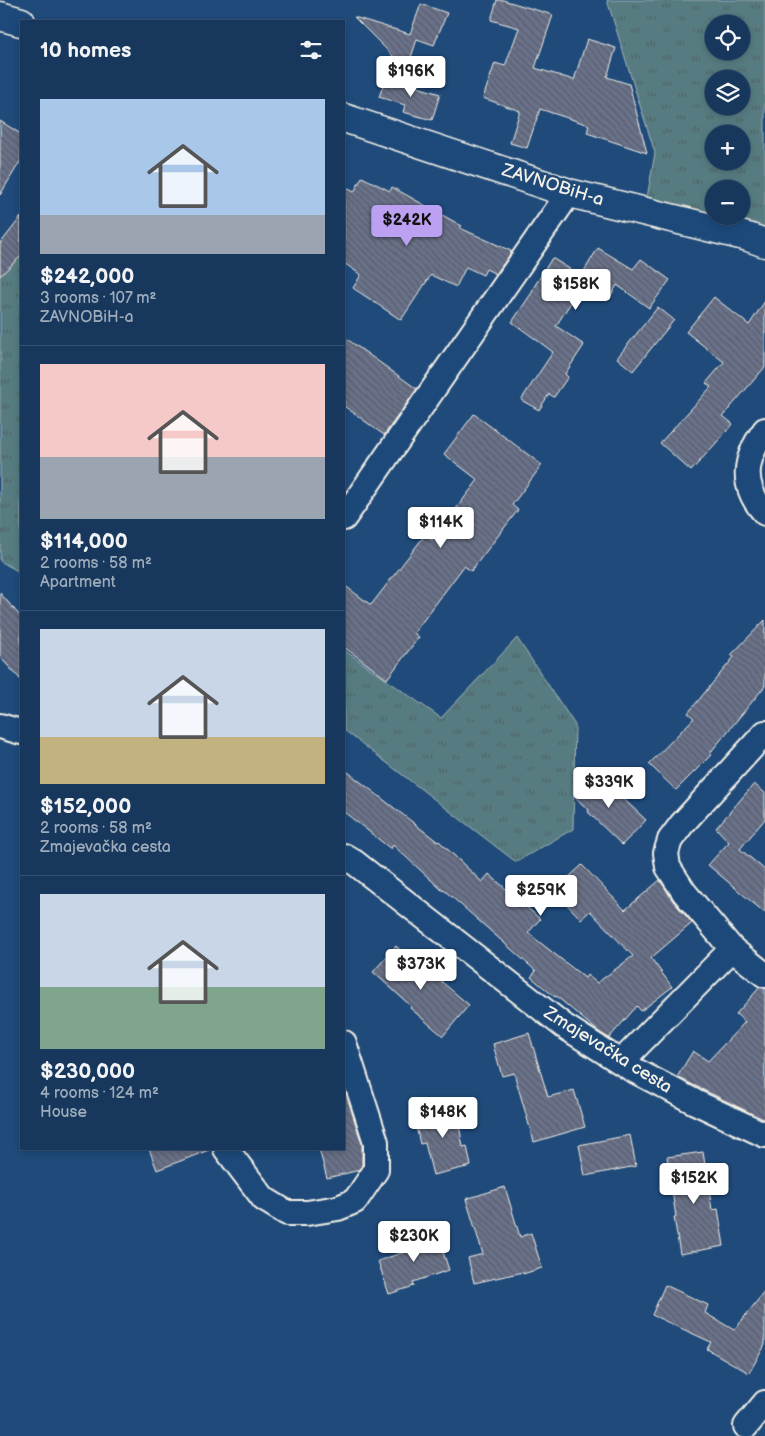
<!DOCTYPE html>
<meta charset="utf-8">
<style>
:root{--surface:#17385c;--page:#244365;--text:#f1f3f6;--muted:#9eacbb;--line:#365272;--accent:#bca0f2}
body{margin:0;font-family:"Balsamiq Sans",sans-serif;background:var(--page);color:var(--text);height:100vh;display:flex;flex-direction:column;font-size:19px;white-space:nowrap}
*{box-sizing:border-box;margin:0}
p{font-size:16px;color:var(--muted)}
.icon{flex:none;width:28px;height:28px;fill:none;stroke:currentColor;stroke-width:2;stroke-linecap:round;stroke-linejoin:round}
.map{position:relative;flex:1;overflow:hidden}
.side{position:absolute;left:20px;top:20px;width:325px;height:1130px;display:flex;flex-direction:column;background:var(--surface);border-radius:0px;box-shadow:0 2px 8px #0003,0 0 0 1px var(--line)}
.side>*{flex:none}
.tools{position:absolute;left:705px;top:15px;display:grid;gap:10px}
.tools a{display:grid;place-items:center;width:45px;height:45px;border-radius:50%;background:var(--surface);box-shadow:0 2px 8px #0003,0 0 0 1px var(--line);font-size:25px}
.price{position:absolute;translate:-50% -42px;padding:0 11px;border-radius:5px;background:#fff;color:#222;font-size:16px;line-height:32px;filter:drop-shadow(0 1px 2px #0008)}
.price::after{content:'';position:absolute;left:50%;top:30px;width:15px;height:11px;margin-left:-8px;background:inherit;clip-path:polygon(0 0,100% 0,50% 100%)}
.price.current{background:var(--accent);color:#111}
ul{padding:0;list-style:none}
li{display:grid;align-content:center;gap:10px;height:265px;padding:0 20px}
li+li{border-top:1px solid var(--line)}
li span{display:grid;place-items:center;height:155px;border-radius:0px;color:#555}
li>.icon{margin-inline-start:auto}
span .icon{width:90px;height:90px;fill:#fffc;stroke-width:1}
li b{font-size:21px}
h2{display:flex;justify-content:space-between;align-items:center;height:60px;padding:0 20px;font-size:21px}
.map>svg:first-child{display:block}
</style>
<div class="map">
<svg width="765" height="1436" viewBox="0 0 765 1436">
<defs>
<pattern id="grass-tufts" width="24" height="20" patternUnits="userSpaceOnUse" patternTransform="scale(1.25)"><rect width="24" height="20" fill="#567b81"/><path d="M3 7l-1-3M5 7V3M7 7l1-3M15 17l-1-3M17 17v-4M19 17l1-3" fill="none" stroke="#506466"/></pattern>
<pattern id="building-back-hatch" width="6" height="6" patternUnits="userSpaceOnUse" patternTransform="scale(1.25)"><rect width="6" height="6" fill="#69728a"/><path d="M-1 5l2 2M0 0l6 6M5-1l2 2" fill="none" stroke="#595d68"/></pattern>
</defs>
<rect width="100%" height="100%" fill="#1f4a7a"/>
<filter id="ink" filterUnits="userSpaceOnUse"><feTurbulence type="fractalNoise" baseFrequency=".02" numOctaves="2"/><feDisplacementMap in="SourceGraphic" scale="10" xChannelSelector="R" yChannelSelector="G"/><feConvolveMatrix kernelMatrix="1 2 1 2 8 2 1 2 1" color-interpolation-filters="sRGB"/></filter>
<g filter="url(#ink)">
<g fill="url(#grass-tufts)" stroke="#a5b6b4" fill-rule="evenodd">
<path d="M 607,0 L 765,0 L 765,249 L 644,214 L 655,153 ZM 714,24 L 741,24 L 741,51 L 714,51 ZM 714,79 L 741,79 L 741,106 L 714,106 ZM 714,134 L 741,134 L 741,161 L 714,161 ZM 714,189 L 741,189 L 741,216 L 714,216 Z"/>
<path d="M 0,241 L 21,255 L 21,573 L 0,561 Z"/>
<path d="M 517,638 L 575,725 L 573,829 L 516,862 L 344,730 L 344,650 L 441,718 Z"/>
</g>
<g fill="url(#building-back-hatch)" stroke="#f4f1e8">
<path d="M 497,0 L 503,0 L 553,15 L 535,68 L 574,80 L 587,39 L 616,48 L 607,77 L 629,84 L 647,153 L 587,133 L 589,125 L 540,109 L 527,148 L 510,143 L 520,111 L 483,98 L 495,63 L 505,66 L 519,28 L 491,20 Z"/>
<path d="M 421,4 L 447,13 L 434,45 L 417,39 L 407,70 L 354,17 L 410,34 Z"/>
<path d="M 386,77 L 440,94 L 432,120 L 403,112 L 405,105 L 379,97 Z"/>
<path d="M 0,121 L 21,134 L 21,160 L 0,195 Z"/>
<path d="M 362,177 L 390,191 L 392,187 L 462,226 L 460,228 L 511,251 L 509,256 L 496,274 L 486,269 L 483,275 L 466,267 L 456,287 L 431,275 L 401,320 L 353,288 L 361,275 L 344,263 L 344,186 L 354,192 Z"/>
<path d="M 21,217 L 21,256 L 0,276 L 0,244 Z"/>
<path d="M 598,248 L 633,269 L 641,259 L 670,280 L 649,308 L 617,285 L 609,299 L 583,283 L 556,326 L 584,345 L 565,374 L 568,377 L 554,397 L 549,394 L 539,410 L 521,400 L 553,352 L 512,322 L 533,291 L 532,290 L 552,258 L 581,276 Z"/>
<path d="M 714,297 L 749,325 L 765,301 L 765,367 L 723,416 L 733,424 L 691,471 L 660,443 L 711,387 L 706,383 L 724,362 L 686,332 Z"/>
<path d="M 658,307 L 674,320 L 633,371 L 617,358 Z"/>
<path d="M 344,337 L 417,389 L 384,435 L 344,406 Z"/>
<path d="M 474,414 L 542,465 L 512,505 L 518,510 L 471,571 L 464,566 L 414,633 L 419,637 L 387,679 L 344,647 L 344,585 L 371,605 L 425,535 L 432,540 L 478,480 L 444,454 Z"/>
<path d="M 0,593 L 21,617 L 21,680 L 0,657 Z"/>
<path d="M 765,620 L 765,686 L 710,753 L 711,755 L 676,790 L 649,764 L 694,718 L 688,713 L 734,657 L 731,655 Z"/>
<path d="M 344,769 L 438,842 L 439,841 L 482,882 L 489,874 L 540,919 L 528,933 L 585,978 L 587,975 L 597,983 L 633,956 L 590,911 L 581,919 L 554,891 L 582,865 L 625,910 L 660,880 L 673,901 L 692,923 L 651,958 L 672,987 L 641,1011 L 637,1006 L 609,1038 L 599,1032 L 556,996 L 555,997 L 531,977 L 536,971 L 444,890 L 443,891 L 393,845 L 391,849 L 344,812 Z"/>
<path d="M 595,772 L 646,820 L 622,845 L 588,812 L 589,810 L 573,796 Z"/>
<path d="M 754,784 L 765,793 L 765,819 L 740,849 L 765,870 L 765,913 L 708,865 L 729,842 L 716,828 Z"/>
<path d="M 396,946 L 433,980 L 436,977 L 469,1005 L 443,1036 L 410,1008 L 411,1006 L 373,972 Z"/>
<path d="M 760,987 L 765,988 L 765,1120 L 677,1077 L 693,1051 L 708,1061 L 745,1022 L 736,1014 Z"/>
<path d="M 529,1033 L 548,1097 L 574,1090 L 585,1127 L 534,1142 L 514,1073 L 502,1076 L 493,1044 Z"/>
<path d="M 344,1087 L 362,1144 L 362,1166 L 360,1170 L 327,1178 L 319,1149 L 344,1149 Z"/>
<path d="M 455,1103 L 463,1147 L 467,1146 L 471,1166 L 433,1175 L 425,1143 L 420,1144 L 415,1122 L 424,1121 L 422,1110 Z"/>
<path d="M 630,1135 L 636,1166 L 585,1176 L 579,1145 Z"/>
<path d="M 149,1149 L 209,1149 L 209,1150 L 157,1170 Z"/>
<path d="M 703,1152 L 712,1210 L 718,1209 L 724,1246 L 680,1254 L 674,1217 L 676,1217 L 667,1157 Z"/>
<path d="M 505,1187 L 520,1237 L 531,1233 L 542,1268 L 523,1274 L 523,1272 L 474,1283 L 468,1258 L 483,1254 L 466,1199 Z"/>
<path d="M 436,1231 L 449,1270 L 413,1282 L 414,1286 L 389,1294 L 378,1261 L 407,1251 L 404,1241 Z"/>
<path d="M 665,1285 L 708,1305 L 705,1313 L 734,1330 L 765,1291 L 765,1345 L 749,1373 L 707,1349 L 711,1342 L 652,1315 Z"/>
</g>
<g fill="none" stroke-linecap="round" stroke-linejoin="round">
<defs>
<g id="street">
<path d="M 765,430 C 744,459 740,485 765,513"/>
<path d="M 344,518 L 569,193"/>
<path d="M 0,726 L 21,732"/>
<path d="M 765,733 L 682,824 L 670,840 L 666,853 L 668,867 L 684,892 L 732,949 L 765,975"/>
<path d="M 344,856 L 354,862 L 564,1026 L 630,1068 L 695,1102 L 765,1135"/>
<path d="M 621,1062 L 732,949"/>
<path d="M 226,1149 L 264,1199 L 287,1213 L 307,1213 L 338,1208 L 355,1201 L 376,1170 L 376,1142 L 344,1043"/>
<path d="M 746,1426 L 765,1403"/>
</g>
<g id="secondary">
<path d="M 0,16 L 21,22"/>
<path d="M 344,118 L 569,193 L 748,237 L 765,243"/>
</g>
</defs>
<use href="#street" stroke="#f4f1e8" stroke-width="28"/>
<use href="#secondary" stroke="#f4f1e8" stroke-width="31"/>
<use href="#street" stroke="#1f4a7a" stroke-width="24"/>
<use href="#secondary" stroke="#1f4a7a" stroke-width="28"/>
</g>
</g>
<g text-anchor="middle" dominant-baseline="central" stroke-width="4.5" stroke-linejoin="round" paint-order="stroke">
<g font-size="18" fill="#f4f1e8" stroke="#1f4a7a">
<text transform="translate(553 185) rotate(17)">ZAVNOBiH-a</text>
<text transform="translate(608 1050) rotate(32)">Zmajevačka cesta</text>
</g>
</g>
</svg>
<div class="tools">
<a><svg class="icon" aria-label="locate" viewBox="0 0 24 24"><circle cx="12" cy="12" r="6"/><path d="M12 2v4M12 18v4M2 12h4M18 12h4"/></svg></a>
<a><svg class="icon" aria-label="layers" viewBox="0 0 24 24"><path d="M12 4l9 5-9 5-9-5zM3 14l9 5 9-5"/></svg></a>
<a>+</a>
<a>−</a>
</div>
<b class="price" style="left:411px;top:98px">$196K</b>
<b class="price current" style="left:407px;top:247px">$242K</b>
<b class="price" style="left:576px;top:311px">$158K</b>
<b class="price" style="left:441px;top:549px">$114K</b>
<b class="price" style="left:609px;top:809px">$339K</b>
<b class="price" style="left:541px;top:917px">$259K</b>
<b class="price" style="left:421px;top:991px">$373K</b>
<b class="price" style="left:443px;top:1139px">$148K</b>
<b class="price" style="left:694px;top:1205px">$152K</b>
<b class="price" style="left:414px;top:1263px">$230K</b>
<section class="side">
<h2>10 homes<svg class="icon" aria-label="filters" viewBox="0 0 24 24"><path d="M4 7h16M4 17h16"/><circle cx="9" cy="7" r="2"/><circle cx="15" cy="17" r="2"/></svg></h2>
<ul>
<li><span style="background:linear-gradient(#a9c7e8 75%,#9aa5b1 0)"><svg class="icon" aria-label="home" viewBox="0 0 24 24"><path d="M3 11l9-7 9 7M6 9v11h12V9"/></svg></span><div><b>$242,000</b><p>3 rooms · 107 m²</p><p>ZAVNOBiH-a</p></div></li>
<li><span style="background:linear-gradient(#f6c9c9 60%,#9aa5b1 0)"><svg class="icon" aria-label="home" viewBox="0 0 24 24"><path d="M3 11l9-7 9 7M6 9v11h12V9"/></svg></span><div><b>$114,000</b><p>2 rooms · 58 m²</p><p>Apartment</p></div></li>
<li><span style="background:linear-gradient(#c9d6e8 70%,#c2b280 0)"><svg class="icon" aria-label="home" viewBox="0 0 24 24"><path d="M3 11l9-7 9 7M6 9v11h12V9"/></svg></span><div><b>$152,000</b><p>2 rooms · 58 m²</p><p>Zmajevačka cesta</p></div></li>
<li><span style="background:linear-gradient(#c9d6e8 60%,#7fa58c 0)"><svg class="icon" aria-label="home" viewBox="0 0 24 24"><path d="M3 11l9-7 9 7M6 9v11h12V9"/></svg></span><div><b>$230,000</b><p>4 rooms · 124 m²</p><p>House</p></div></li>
</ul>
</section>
</div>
